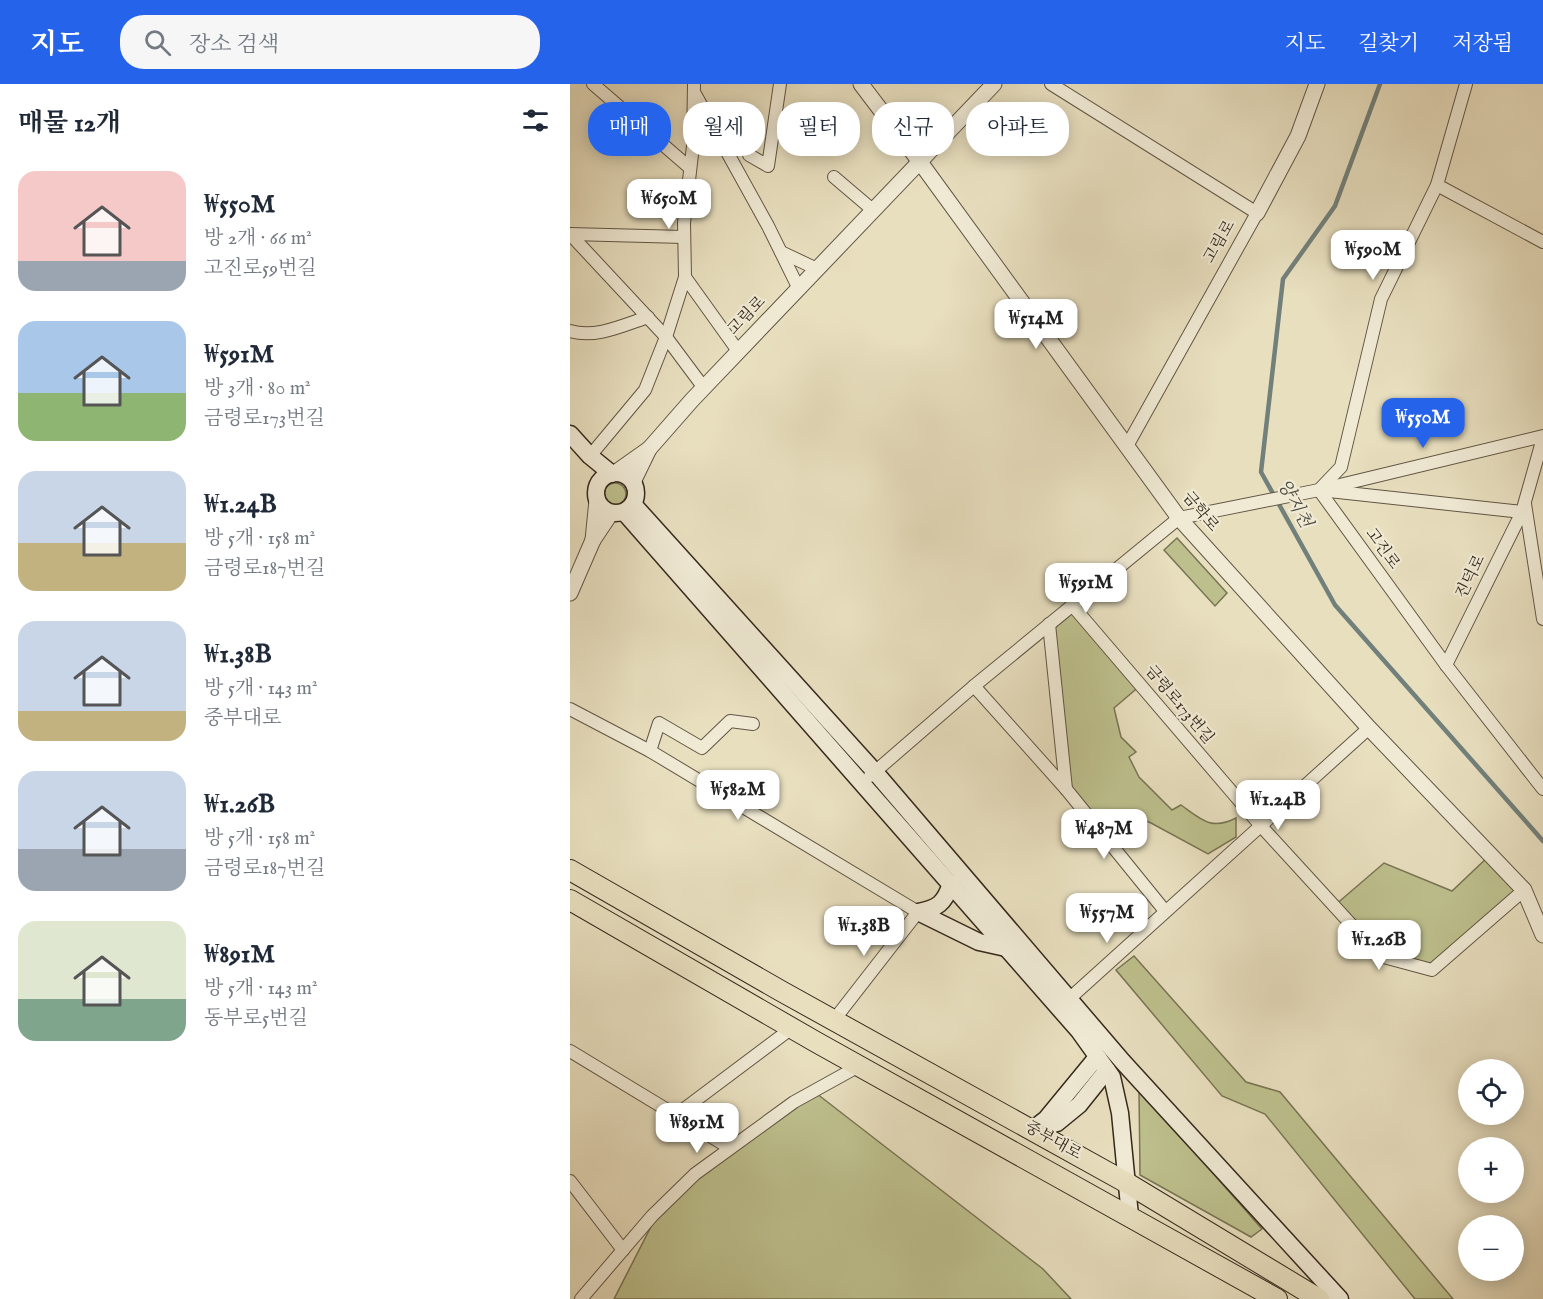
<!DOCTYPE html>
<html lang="ko">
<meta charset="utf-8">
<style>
:root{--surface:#fff;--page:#f6f6f7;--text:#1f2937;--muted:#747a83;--accent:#2563eb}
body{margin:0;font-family:"IM FELL English","Noto Serif KR",serif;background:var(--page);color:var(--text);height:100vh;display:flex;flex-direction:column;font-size:22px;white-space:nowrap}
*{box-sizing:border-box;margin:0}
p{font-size:20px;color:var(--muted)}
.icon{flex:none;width:33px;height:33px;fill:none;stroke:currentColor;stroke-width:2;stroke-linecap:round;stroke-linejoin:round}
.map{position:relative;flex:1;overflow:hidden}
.sheet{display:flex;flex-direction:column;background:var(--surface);width:570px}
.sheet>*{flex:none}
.banner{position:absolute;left:18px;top:18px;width:570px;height:54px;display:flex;gap:12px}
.tools{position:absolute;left:888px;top:975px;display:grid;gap:12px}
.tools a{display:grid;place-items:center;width:66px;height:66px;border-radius:50%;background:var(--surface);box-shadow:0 3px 15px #0003;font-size:30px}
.price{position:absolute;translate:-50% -51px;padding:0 14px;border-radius:12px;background:#fff;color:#222;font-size:20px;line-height:39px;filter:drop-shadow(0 2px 3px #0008)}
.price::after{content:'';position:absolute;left:50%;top:36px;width:18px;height:14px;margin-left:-9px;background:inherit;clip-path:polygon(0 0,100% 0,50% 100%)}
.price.on{background:var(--accent);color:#fff}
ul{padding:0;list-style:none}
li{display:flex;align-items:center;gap:18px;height:150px;padding:0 18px}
li span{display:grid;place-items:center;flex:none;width:168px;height:120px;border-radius:18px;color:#555}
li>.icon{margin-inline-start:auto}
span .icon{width:72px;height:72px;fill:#fffc;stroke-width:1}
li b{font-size:26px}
h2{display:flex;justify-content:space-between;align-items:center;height:72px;padding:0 18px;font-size:26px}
.chip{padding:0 21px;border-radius:24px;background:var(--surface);box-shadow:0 3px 15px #0003;font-size:21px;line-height:54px}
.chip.on{background:var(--accent);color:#fff}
header{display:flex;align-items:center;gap:36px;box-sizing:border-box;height:84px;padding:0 30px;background:var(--accent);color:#fff}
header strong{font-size:28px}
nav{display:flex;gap:33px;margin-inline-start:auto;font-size:21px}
.search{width:420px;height:54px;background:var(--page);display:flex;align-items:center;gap:15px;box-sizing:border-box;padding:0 21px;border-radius:24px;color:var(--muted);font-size:22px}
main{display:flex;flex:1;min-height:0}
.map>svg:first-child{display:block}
</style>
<header>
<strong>지도</strong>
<div class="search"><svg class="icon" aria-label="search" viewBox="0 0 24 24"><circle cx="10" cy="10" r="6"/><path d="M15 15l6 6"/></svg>장소 검색</div>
<nav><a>지도</a><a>길찾기</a><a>저장됨</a></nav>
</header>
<main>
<section class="sheet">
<h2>매물 12개<svg class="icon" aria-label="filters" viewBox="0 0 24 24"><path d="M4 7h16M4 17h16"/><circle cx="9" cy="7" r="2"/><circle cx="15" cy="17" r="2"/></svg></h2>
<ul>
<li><span style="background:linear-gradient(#f6c9c9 75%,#9aa5b1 0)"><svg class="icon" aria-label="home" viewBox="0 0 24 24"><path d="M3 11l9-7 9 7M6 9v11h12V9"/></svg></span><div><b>₩550M</b><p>방 2개 · 66 m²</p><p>고진로59번길</p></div></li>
<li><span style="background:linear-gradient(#a9c7e8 60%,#8fb573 0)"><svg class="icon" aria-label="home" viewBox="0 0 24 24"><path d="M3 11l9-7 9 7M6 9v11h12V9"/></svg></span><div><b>₩591M</b><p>방 3개 · 80 m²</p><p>금령로173번길</p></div></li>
<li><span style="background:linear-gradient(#c9d6e8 60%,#c2b280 0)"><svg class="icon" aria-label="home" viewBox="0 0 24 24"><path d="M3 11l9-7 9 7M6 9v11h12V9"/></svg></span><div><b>₩1.24B</b><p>방 5개 · 158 m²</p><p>금령로187번길</p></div></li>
<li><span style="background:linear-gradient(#c9d6e8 75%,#c2b280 0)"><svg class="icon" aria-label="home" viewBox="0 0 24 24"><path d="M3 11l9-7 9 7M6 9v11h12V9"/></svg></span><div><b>₩1.38B</b><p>방 5개 · 143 m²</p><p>중부대로</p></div></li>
<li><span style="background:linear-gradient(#c9d6e8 65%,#9aa5b1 0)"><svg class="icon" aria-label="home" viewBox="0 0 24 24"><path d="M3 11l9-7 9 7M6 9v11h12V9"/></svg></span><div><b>₩1.26B</b><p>방 5개 · 158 m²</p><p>금령로187번길</p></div></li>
<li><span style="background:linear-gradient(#dfe7d0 65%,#7fa58c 0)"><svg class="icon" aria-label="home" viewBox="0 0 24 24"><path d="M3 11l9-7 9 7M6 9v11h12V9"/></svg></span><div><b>₩891M</b><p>방 5개 · 143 m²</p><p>동부로5번길</p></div></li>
</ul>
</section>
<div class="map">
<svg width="973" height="1215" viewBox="0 0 973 1215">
<rect width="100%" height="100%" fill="#e8dfbf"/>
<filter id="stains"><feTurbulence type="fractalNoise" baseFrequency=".00333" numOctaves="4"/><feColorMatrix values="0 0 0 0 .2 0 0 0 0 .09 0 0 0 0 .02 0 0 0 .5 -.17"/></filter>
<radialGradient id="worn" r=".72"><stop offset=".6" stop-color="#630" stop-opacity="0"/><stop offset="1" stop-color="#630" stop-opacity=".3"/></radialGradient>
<g fill="#bdc08d" stroke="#797454" stroke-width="1.5">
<circle cx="45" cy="410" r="11"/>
<path d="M 607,454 L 657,509 L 645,522 L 594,466 Z"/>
<path d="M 502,521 L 571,601 L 544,624 L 551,653 L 566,668 L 559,673 L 569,693 L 602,726 L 611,721 C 631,735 641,747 666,734 L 666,753 L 638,770 L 581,739 L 550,726 L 537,756 L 496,705 L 479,540 Z"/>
<path d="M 920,771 L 954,806 L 862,886 L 810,872 L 764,822 L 814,779 L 882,807 Z"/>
<path d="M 564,872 L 676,998 L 710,1008 L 883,1215 L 845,1215 L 695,1030 L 652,1012 L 546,886 Z"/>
<path d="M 569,1005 L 692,1145 L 681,1153 L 570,1091 Z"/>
<path d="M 242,1006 L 473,1185 L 501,1215 L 44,1215 L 90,1125 L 160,1064 Z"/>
</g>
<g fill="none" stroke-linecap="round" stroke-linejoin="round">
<path stroke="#72807b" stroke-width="4.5" d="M 810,0 L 765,122 L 713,195 L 691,388 L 765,521 L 973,757"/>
<defs>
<g id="minor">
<path d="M 23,0 L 120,84"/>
<path d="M 124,0 L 123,62 L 114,139 L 115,193 L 168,267"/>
<path d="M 481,0 L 687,129 L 557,362"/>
<path d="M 125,10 L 198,142 L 229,205"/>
<path d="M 179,71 L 198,82 L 210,0"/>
<path d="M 264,93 L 304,127"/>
<path d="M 867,101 L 973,158"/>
<path d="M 0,150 L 96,253 L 134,304"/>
<path d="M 0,150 L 114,153"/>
<path d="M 211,168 L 247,185"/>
<path d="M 0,247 C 25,255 54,241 78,233"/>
<path d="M 20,372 L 75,306 L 96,253 L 115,193"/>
<path d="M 749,406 L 771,383 L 811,215 L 867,101 L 896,0"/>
<path d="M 749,406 L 876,581 L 973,705"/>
<path d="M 759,407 L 952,428"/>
<path d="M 955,420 L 973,535"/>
<path d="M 502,521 L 691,742 L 810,872 L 862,886 L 954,806"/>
<path d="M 876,581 L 952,428 L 973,354"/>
<path d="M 404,602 L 496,705 L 479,540"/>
<path d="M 0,625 L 80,667 L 348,828 L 264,936"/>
<path d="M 80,667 L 89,639 L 132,664 L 160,637 L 183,640"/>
<path d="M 300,692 L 404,602 L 609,434 L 749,406 L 973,352"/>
<path d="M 496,705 L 595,827"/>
<path d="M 499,915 L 799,644"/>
<path d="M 0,967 L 160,1064"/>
<path d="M 106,1031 L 222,944"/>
<path d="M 0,1097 L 53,1166"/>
<path d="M 11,1215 L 82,1132 L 125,1090 L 224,1018 L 289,982"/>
</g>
<g id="tertiary">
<path d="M 291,0 L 350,78 L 609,434 L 799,644 L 954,806 L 973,851"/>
<path d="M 687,129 L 728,52 L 747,0"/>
<path d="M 79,365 L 122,316 L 424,0"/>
<path d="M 45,389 L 79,365 L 63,398"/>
<path d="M 27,416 L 23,456 L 41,429"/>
<path d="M 0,509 L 23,456"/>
</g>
<g id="secondary">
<path d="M 0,350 L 20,372 L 42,390"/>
<circle cx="46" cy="409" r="20"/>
<path d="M 63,420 L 305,688 L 553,978 L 770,1215"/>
<path d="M 54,428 L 509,947 L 542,993 L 550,1029 L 560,1132"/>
<path d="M 381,800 C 374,820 368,824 348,828 L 409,858 L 436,864"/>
<path d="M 467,1042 L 476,1035 L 527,973"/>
<path d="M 462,1045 L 487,1039 L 509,1021 L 537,986"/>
</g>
<g id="primary">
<path d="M 0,786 L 211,907 L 557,1099 L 749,1215"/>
<path d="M 0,816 L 246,958 L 707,1215"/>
</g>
</defs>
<use href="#minor" stroke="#625645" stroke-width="14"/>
<use href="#tertiary" stroke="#625645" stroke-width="17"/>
<use href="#secondary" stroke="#35281c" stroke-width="19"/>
<use href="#primary" stroke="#35281c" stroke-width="22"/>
<use href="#minor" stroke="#f0ead5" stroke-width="12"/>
<use href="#tertiary" stroke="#f0ead5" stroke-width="15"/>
<use href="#secondary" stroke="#f0ead5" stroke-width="16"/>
<use href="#primary" stroke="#e8dfbf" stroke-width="20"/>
</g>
<g text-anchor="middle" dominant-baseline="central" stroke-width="4.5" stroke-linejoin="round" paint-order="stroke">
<g font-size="16" fill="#35281c" stroke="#f0ead5">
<text transform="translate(650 158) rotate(-60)">고림로</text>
<text transform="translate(177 232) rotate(-46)">고림로</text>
<text transform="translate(630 428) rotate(50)">금학로</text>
<text transform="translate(812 465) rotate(54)">고진로</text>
<text transform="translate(901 493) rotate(-64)">진덕로</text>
<text transform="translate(609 621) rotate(50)">금령로173번길</text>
<text transform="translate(483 1057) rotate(29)">중부대로</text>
</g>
<g font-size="18" font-style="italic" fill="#4e4c44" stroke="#f0ead5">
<text transform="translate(724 420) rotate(61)">양지천</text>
</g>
</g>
<rect width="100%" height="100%" filter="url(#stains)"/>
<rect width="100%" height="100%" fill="url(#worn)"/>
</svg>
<div class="tools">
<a><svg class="icon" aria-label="locate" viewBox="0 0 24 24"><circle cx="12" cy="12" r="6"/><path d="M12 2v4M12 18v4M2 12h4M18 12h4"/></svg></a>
<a>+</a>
<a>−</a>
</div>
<b class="price" style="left:99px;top:146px">₩650M</b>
<b class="price" style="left:803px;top:197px">₩590M</b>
<b class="price" style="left:466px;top:266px">₩514M</b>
<b class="price on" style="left:853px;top:365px">₩550M</b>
<b class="price" style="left:516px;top:530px">₩591M</b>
<b class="price" style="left:168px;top:737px">₩582M</b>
<b class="price" style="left:708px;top:747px">₩1.24B</b>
<b class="price" style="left:534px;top:776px">₩487M</b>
<b class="price" style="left:537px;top:860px">₩557M</b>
<b class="price" style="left:294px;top:873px">₩1.38B</b>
<b class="price" style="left:809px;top:887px">₩1.26B</b>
<b class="price" style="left:127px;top:1070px">₩891M</b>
<div class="banner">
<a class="chip on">매매</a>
<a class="chip">월세</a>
<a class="chip">필터</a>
<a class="chip">신규</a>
<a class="chip">아파트</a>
</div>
</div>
</main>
